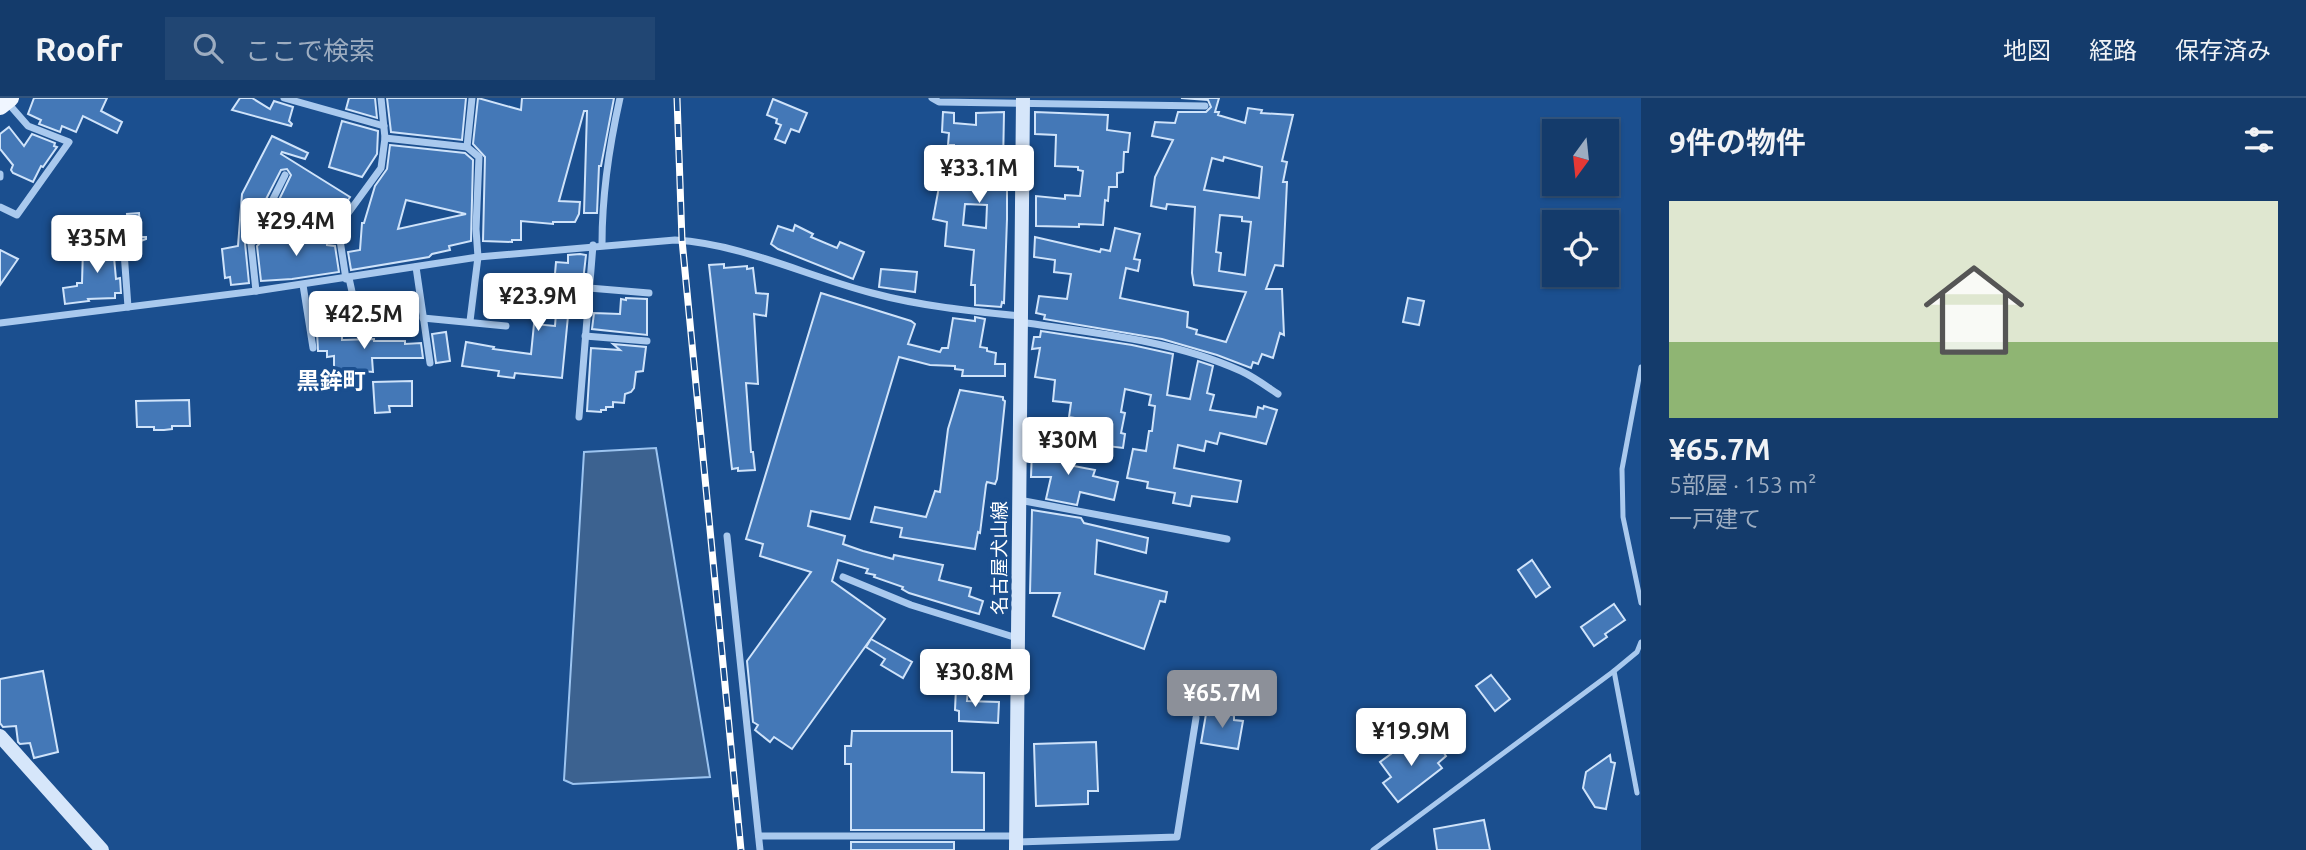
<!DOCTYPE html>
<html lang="ja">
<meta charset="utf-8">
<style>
:root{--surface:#143b6b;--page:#214673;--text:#f1f3f6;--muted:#9dadc1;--line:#33557e;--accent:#8c9099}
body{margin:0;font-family:Ubuntu,"Noto Sans JP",sans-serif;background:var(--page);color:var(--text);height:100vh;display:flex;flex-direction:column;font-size:26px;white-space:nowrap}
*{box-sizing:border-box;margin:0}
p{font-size:23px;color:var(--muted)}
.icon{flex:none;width:38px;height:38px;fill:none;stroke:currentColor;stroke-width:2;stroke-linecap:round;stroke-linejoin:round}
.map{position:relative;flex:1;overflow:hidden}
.side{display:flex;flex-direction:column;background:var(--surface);width:665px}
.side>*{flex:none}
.needle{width:46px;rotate:195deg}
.buttons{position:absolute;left:1542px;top:21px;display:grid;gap:14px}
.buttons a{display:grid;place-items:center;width:77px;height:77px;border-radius:0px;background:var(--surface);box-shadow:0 2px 5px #0004,0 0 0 2px var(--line);font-size:35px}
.price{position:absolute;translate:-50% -60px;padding:0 16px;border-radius:7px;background:#fff;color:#222;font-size:23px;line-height:46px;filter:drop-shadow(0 2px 4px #0008)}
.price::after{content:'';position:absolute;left:50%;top:42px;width:21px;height:16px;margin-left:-10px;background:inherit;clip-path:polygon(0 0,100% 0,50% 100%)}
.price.on{background:var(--accent);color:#fff}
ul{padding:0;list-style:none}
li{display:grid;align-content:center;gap:14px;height:371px;padding:0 28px}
li span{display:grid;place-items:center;height:217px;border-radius:0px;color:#555}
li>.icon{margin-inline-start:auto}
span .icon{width:126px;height:126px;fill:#fffc;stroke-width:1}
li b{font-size:30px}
h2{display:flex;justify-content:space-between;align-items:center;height:84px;padding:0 28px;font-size:30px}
header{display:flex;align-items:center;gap:42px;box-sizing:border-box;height:98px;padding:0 35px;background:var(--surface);border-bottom:2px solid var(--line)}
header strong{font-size:33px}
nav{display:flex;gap:38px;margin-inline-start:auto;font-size:24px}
.search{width:490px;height:63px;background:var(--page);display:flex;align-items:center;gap:18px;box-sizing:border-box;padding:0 24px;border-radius:0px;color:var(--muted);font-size:26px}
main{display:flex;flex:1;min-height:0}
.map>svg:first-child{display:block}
</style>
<header>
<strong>Roofr</strong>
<div class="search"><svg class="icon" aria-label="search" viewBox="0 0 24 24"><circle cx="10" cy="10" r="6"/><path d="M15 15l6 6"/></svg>ここで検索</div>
<nav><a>地図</a><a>経路</a><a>保存済み</a></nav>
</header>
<main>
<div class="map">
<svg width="1641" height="752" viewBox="0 0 1641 752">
<rect width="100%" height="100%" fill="#1b4f8f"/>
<path fill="#3c6290" stroke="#9cc4f0" stroke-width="2" d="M 656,350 L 710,679 L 573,686 L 564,682 L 584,354 Z"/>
<g fill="#4478b7" stroke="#cfe3fa" stroke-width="2" fill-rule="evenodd">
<path d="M 34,0 L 107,0 L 101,13 L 122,24 L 117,35 L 83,18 L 76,34 L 62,28 L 60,34 L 39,26 L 41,22 L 28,16 Z"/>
<path d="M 240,0 L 252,0 L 270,11 L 274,3 L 293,9 L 289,23 L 292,26 L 291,28 L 232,12 Z"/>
<path d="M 349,0 L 375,0 L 377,20 L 346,11 Z"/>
<path d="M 387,0 L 466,0 L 462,42 L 391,34 Z"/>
<path d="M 478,0 L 521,12 L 522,0 L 614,0 L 601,68 L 599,68 L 597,115 L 584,115 L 587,13 L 584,13 L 559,103 L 580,104 L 579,116 L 575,124 L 553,124 L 553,126 L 521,123 L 521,142 L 512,142 L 512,144 L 483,143 L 485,59 L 473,46 Z"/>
<path d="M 1181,0 L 1219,0 L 1215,14 L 1219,14 L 1218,17 L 1245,25 L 1248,10 L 1262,12 L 1261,15 L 1293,17 L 1282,63 L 1287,64 L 1283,84 L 1287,84 L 1283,168 L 1275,167 L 1266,191 L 1282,191 L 1284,237 L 1280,235 L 1273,260 L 1262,256 L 1258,266 L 1253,264 L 1251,270 L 1217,257 L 1162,241 L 1044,221 L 1045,217 L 1036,215 L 1039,198 L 1067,201 L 1071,176 L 1054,174 L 1055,162 L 1034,159 L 1035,139 L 1100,154 L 1101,151 L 1110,153 L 1115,130 L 1140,136 L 1134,161 L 1140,162 L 1138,173 L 1126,170 L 1120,200 L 1188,214 L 1187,229 L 1197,232 L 1196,236 L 1226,244 L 1246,194 L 1194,187 L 1192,175 L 1195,109 L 1167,106 L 1166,111 L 1151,108 L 1155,79 L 1173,42 L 1152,38 L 1155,24 L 1175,25 L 1178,14 L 1206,14 L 1211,9 L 1208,2 ZM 1224,59 L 1262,69 L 1259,100 L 1204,92 L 1212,60 L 1223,63 ZM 1220,117 L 1242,119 L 1242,123 L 1251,124 L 1245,177 L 1219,173 L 1221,155 L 1216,154 Z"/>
<path d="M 773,1 L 807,15 L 799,34 L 791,31 L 785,45 L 775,41 L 781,27 L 776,25 L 777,21 L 767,17 Z"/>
<path d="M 943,14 L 954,15 L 954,25 L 976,27 L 976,15 L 1004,14 L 1003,69 L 1007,74 L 1007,121 L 1004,205 L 1002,204 L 1001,209 L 975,207 L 975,187 L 971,187 L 974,152 L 945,148 L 947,124 L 933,121 L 941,78 L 979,81 L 980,52 L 954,50 L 954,47 L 948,47 L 949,35 L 942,34 ZM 965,106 L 987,107 L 986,130 L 963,127 Z"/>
<path d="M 1035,14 L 1108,17 L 1107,32 L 1130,35 L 1128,54 L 1124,54 L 1123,74 L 1117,75 L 1117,89 L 1109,89 L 1108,103 L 1105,102 L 1103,127 L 1079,126 L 1079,129 L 1036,128 L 1036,98 L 1065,101 L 1065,97 L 1080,98 L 1083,73 L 1078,72 L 1078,69 L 1055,68 L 1056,37 L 1035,36 Z"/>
<path d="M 342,23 L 378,33 L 377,56 L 362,79 L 329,69 Z"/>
<path d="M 9,29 L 24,48 L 32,36 L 55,45 L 54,48 L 57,49 L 43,69 L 41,68 L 33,84 L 13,75 L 11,72 L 13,67 L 0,51 L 0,36 Z"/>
<path d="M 272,38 L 308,55 L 305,61 L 282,54 L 281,56 L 350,99 L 341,113 L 331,107 L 332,122 L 275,129 L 275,110 L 291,77 L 287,71 L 281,72 L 263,107 L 263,130 L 254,133 L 245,145 L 249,185 L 231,187 L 230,179 L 225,180 L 222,151 L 238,148 L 242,96 Z"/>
<path d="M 390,47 L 465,55 L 473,62 L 471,143 L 449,148 L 450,152 L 432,156 L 429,159 L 351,172 L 348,154 L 360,152 L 362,125 L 364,125 L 375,88 L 387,71 ZM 406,102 L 466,116 L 398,131 Z"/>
<path d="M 139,115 L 141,139 L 146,139 L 146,141 L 130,147 L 127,116 Z"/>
<path d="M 795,127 L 813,136 L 811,139 L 837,150 L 840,144 L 864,154 L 853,181 L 778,151 L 771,146 L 778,128 L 793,133 Z"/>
<path d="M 326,136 L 327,147 L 335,148 L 339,174 L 292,181 L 261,183 L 257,148 L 262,143 Z"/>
<path d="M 117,139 L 118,159 L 114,159 L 116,181 L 120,180 L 121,195 L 115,195 L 115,200 L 88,201 L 89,203 L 65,206 L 63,190 L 77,188 L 77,185 L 82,185 L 83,150 L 99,150 L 99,143 Z"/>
<path d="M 0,152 L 18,161 L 0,187 Z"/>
<path d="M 580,156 L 586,157 L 580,209 L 569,208 L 562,280 L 515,275 L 514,280 L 498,278 L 499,273 L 462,268 L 466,244 L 494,249 L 493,251 L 531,256 L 534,226 L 555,228 L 558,188 L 554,187 L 556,164 L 568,165 L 568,157 Z"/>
<path d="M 724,166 L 724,170 L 747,168 L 747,171 L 753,170 L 756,195 L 768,196 L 766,218 L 754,216 L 758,286 L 746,285 L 751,354 L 753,354 L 755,372 L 738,373 L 738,370 L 732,371 L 709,167 Z"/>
<path d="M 881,171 L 917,174 L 915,194 L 879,189 Z"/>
<path d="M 821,195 L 911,223 L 915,226 L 908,246 L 940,254 L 942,250 L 948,250 L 953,220 L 975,223 L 975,219 L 985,221 L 980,249 L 987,250 L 987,253 L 996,255 L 995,266 L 1005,266 L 1005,278 L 962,278 L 963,272 L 955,271 L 955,268 L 930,267 L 899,259 L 850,421 L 811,413 L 808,428 L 845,438 L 843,446 L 863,453 L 893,461 L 894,457 L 943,467 L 939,482 L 971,490 L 969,498 L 983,503 L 979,516 L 965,512 L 909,495 L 902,491 L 903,489 L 874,479 L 875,477 L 866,475 L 868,471 L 838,462 L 832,483 L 885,521 L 792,651 L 774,639 L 770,644 L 755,632 L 758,627 L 753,624 L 747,563 L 811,474 L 760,458 L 763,446 L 746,441 Z"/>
<path d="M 626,200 L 647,201 L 647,237 L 592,231 L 594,215 L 620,216 L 621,201 L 626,202 Z"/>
<path d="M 1408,200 L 1424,203 L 1419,227 L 1403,224 Z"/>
<path d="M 1041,233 L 1132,247 L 1173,256 L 1167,297 L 1190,301 L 1198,263 L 1213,268 L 1207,295 L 1214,297 L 1210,312 L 1256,319 L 1258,309 L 1263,311 L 1264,308 L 1277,312 L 1266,346 L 1220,335 L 1217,346 L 1206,343 L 1204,353 L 1178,347 L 1174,370 L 1241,383 L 1237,404 L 1192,398 L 1190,408 L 1173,405 L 1175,395 L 1147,390 L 1148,384 L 1127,380 L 1133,351 L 1146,353 L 1149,333 L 1152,333 L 1155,308 L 1149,307 L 1151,297 L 1125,291 L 1121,314 L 1125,315 L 1121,335 L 1125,336 L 1123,350 L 1107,348 L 1110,326 L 1069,319 L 1071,305 L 1053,303 L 1055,282 L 1035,279 L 1040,250 L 1032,251 L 1034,239 L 1040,239 Z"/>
<path d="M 317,234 L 337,234 L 337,238 L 342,238 L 342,242 L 374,241 L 374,243 L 405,243 L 405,246 L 421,245 L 423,260 L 372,260 L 373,274 L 334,271 L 334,258 L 327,259 L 327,253 L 318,253 Z"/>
<path d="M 446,234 L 450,263 L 436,265 L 432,236 Z"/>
<path d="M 613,246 L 646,249 L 643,273 L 636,274 L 634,290 L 631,294 L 625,296 L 624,305 L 613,304 L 613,309 L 606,309 L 606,312 L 601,312 L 601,314 L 587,313 L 591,250 L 620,252 Z"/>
<path d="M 412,283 L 412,308 L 389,308 L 390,314 L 375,315 L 373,284 Z"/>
<path d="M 960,292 L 1003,299 L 1003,302 L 1005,303 L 997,381 L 995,386 L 987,384 L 986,387 L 980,435 L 978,434 L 975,451 L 900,439 L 902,430 L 871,424 L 875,409 L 926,419 L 935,393 L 940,394 L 948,331 Z"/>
<path d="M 189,302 L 190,328 L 172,328 L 172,331 L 164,332 L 154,332 L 154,329 L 137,329 L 136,303 Z"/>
<path d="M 1050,344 L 1063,344 L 1063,366 L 1095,372 L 1093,378 L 1118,384 L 1114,402 L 1080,394 L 1077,407 L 1046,401 L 1051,379 L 1031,379 L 1032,352 L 1051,352 Z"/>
<path d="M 1032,412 L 1081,420 L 1084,425 L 1148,440 L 1146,455 L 1097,442 L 1095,476 L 1167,494 L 1165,504 L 1160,503 L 1144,551 L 1053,518 L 1060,495 L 1030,495 Z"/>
<path d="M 1532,462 L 1550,489 L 1536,499 L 1518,472 Z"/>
<path d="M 1614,506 L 1625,522 L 1605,536 L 1607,539 L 1594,548 L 1581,529 Z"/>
<path d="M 871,541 L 912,564 L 903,580 L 881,567 L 885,561 L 866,549 Z"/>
<path d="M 43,573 L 58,654 L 34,660 L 30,645 L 20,646 L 18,644 L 16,628 L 3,629 L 0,625 L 0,581 Z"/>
<path d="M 1491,577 L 1510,601 L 1495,613 L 1476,588 Z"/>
<path d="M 956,589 L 968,590 L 967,603 L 999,604 L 998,625 L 959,623 L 959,613 L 955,612 Z"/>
<path d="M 1210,611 L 1227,614 L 1234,618 L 1234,622 L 1243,623 L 1238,651 L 1201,645 L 1206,616 L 1209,617 Z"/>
<path d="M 852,633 L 952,633 L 952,674 L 984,675 L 984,732 L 851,732 L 851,666 L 845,666 L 845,648 L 851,648 Z"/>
<path d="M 1414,639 L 1424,652 L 1426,650 L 1429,653 L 1437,646 L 1446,658 L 1438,665 L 1442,670 L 1398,704 L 1383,685 L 1391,679 L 1380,664 Z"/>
<path d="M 1096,644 L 1098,693 L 1088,693 L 1088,706 L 1036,708 L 1034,646 Z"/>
<path d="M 1610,657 L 1611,664 L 1615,665 L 1606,711 L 1595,709 L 1583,690 L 1586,674 Z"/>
<path d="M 1484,722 L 1490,752 L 1437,752 L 1434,731 Z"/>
<rect x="851" y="744" width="103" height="8"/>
</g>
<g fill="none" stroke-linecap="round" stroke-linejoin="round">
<g stroke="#a9c9ee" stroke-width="5">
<path d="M 1641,269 L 1622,371 L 1623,419 L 1641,505"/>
<path d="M 1614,573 L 1637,695"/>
<path d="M 1373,752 L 1614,573 L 1637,554 L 1641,544"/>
</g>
<g stroke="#a9c9ee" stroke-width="7">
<path d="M 284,0 L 384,28"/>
<path d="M 932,0 L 939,4 L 1205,8"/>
<path d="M 385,40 L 467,49"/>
<path d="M 0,76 L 0,79"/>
<path d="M 0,109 L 17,117 L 69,44 L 28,28 L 7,4"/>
<path d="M 122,126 L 128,209"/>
<path d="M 269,136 L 269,109 L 285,77"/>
<path d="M 602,146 C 602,96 609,49 620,0"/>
<path d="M 416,169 L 430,265"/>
<path d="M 349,180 L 358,221 L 368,227 L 399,225"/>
<path d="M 346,181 L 338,129 L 381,70 L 385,40 L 381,0"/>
<path d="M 303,187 L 313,250"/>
<path d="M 589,190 L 649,195"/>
<path d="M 256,193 L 251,146 L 259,137 L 338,129"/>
<path d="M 423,220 L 506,228"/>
<path d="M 470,223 L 478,159 L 476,131 L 479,59 L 467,49 L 472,0"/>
<path d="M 1020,224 C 1094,235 1173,242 1241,273 C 1254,279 1266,288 1278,296"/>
<path d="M 0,225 L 256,193 L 478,159 L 675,142 C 743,146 806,178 872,195 C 920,208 970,213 1020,218"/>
<path d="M 585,238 L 647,243"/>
<path d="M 579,319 L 593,147"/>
<path d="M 1019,402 L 1227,441"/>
<path d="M 727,438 L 760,752"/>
<path d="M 843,479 L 911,507 L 1017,540"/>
<path d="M 759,738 L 1016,738"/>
<path d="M 1017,744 L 1177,739 L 1196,620"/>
</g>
<g stroke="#d6e6fa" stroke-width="14">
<path d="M 0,638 L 102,752"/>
<path d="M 1016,752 L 1023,0"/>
</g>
<path stroke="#f0f6ff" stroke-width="18" d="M 0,8 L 10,0"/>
<defs>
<path id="rail" d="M 677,0 L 682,142 L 741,752"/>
</defs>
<use href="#rail" stroke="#fff" stroke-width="7"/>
<use href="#rail" stroke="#1b4f8f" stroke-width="4.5" stroke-dasharray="13" stroke-linecap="butt"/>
</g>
<g text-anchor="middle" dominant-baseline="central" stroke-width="7" stroke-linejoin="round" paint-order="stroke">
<g font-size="19" fill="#fff" stroke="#1b4f8f">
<text transform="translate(999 460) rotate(-90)">名古屋犬山線</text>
</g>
<g font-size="23" font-weight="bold" fill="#fff" stroke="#1b4f8f">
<text x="331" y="282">黒鉾町</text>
</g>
</g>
</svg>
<div class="buttons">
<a><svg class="needle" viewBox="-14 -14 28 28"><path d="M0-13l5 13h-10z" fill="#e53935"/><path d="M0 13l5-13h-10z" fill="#9dadc1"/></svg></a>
<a><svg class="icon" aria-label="locate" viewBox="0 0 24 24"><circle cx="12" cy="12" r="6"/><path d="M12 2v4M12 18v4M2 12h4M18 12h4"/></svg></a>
</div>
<b class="price" style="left:979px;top:107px">¥33.1M</b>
<b class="price" style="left:296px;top:160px">¥29.4M</b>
<b class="price" style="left:97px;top:177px">¥35M</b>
<b class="price" style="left:538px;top:235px">¥23.9M</b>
<b class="price" style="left:364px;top:253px">¥42.5M</b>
<b class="price" style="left:1068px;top:379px">¥30M</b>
<b class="price" style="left:975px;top:611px">¥30.8M</b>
<b class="price on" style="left:1222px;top:632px">¥65.7M</b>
<b class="price" style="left:1411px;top:670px">¥19.9M</b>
</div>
<section class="side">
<h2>9件の物件<svg class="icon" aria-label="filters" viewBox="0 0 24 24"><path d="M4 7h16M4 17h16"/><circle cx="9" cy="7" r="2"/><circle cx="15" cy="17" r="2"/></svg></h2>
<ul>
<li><span style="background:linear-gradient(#dfe7d0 65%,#8fb573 0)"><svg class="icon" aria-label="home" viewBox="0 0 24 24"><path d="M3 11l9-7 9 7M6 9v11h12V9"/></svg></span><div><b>¥65.7M</b><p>5部屋 · 153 m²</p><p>一戸建て</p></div></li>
</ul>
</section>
</main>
